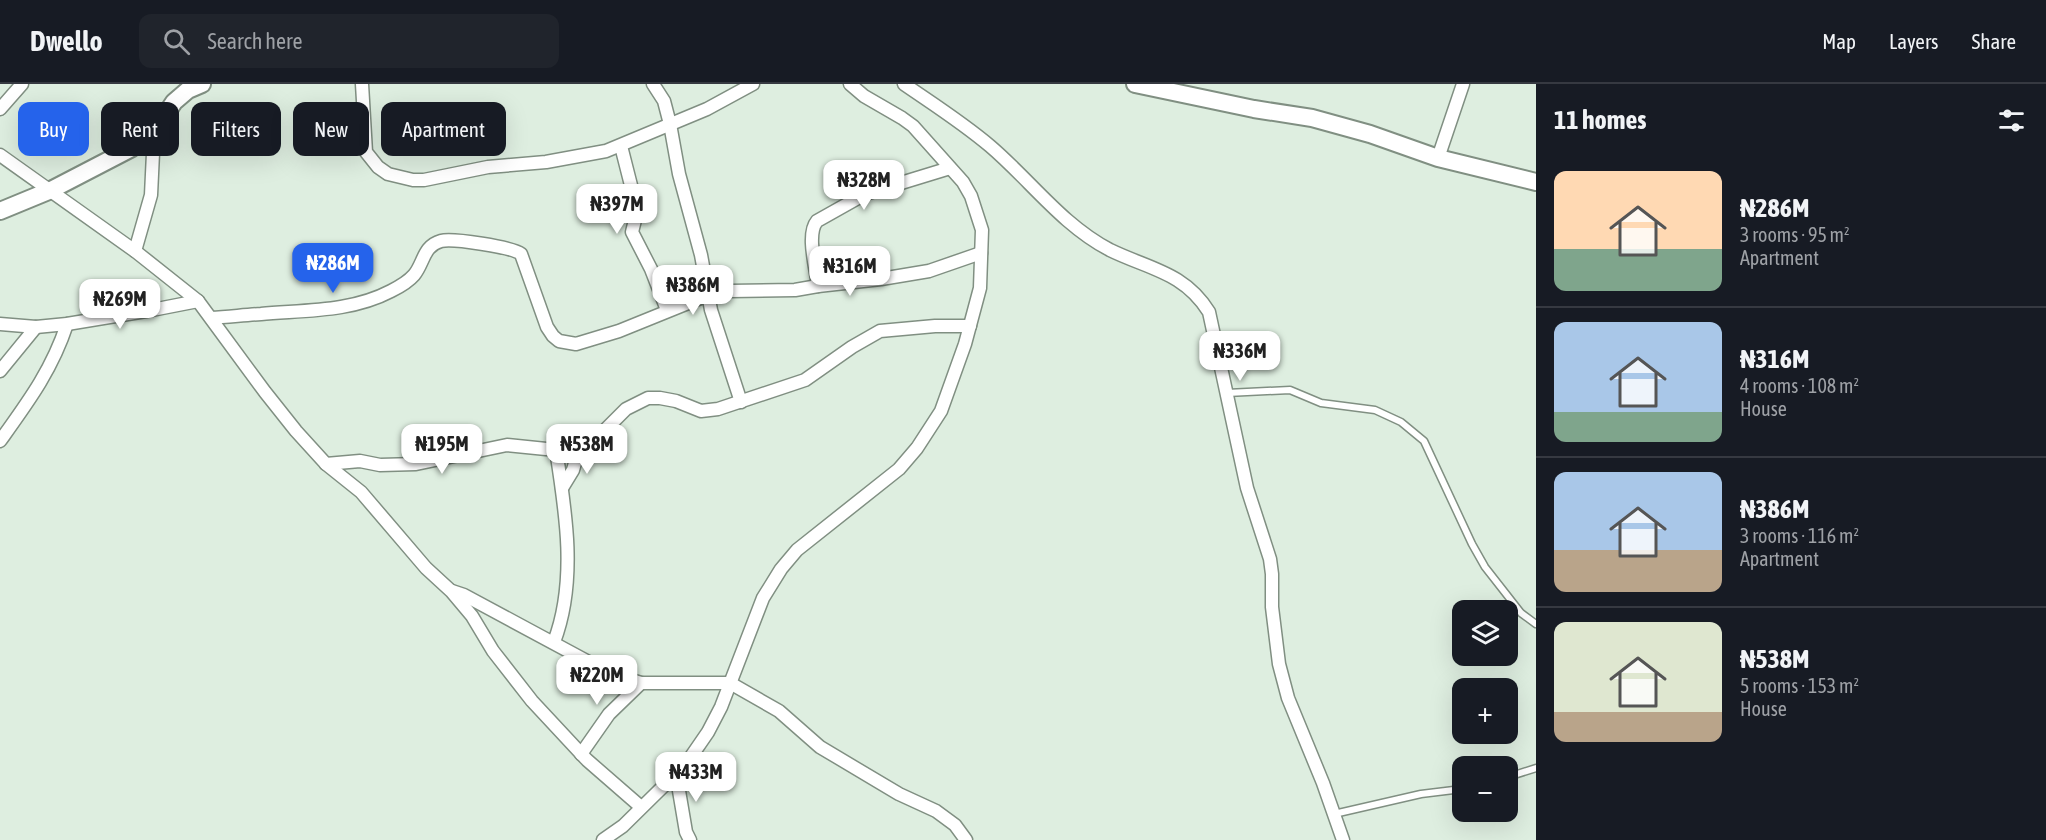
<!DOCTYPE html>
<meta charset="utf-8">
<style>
:root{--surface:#171b24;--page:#20242c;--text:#f1f3f6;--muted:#9ea1a6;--line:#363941;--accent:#2563eb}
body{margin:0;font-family:"Asap Condensed",sans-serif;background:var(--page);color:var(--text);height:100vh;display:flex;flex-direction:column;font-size:22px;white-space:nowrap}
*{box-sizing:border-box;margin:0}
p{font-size:20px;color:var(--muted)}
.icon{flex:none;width:33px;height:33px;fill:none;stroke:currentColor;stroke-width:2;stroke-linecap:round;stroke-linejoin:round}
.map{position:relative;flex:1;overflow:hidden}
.panel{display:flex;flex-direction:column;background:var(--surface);width:510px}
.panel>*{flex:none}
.top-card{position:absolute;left:18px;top:18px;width:570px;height:54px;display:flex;gap:12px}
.controls{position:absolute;left:1452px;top:516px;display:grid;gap:12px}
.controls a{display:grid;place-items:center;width:66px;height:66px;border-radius:12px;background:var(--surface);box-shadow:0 6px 24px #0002;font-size:30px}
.price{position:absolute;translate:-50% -51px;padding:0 14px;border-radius:12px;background:#fff;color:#222;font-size:20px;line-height:39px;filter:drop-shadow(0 2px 3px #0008)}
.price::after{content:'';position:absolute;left:50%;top:36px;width:18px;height:14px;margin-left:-9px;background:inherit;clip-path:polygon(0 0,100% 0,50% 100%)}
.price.selected{background:var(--accent);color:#fff}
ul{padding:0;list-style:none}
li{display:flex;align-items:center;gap:18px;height:150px;padding:0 18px}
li+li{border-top:2px solid var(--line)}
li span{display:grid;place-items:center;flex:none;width:168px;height:120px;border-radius:12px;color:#555}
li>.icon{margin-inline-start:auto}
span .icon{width:72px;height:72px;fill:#fffc;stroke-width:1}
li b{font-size:26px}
h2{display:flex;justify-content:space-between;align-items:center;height:72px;padding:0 18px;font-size:26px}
.pill{padding:0 21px;border-radius:12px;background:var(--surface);box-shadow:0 6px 24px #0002;font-size:21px;line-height:54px}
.pill.selected{background:var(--accent);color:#fff}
header{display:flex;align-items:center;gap:36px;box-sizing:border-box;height:84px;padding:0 30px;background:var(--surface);border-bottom:2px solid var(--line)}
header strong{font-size:28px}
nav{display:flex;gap:33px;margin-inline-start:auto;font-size:21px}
.search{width:420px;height:54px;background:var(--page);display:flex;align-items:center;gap:15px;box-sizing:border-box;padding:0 21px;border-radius:12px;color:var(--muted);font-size:22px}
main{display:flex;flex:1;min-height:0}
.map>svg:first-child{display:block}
</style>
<header>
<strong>Dwello</strong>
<div class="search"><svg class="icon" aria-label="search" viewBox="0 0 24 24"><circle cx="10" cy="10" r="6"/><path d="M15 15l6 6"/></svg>Search here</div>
<nav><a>Map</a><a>Layers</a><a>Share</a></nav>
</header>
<main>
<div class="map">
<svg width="1536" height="756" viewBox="0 0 1536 756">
<rect width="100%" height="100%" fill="#deeee0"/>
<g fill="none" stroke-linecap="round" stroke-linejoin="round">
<defs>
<g id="lane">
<path d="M 1227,309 L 1290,306 L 1321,319 L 1375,326 L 1401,338 L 1424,357 L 1472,460 L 1485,483 L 1521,529 L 1536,540"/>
<path d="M 1508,693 L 1536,684"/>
<path d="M 1334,730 L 1421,710 L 1462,705"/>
</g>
<g id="street">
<path d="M 362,0 L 366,68 L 378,83 L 388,90 L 413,96 L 424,96 L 488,83 L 546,78 L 606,67 L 707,25 L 753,0"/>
<path d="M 653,0 L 664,17 L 670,40 L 679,90 L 701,171 L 711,226 L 741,318"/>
<path d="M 904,0 C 933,20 963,39 990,62 C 1030,96 1062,141 1110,166 C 1149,185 1184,188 1209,228 L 1247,404 L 1270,475 L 1272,490 L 1272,523 L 1279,580 L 1288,614 L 1323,699 L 1343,756"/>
<path d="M 0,25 L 22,0"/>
<path d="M 621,62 L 636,121 L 637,128 L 632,148 L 651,185 L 667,226"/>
<path d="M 0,71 L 135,167 L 198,217 L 265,308 L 296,347 L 326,380 L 361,408 L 426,484 L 451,507 L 472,532 L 493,567 L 532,617 L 587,676 L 641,723"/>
<path d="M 1438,74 L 1463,0"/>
<path d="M 135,167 L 151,111 L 154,48"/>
<path d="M 818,202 C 816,184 806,150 817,137 L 865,110 L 950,84"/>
<path d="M 211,234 C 228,233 245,231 261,230 C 306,226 351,228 391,207 C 399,203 408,198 414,191 C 424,179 423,162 441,157 C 452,154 512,163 521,170 L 547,243 L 553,252 L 559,257 L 576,260 L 619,247 L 708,211 L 730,207 L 795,206 L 818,202 L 881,195 L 929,187 L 981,169"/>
<path d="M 0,240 L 36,243 L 67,240 L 152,226 L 198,217"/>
<path d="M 0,287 L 36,243"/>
<path d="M 0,357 C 28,318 52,286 67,240"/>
<path d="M 326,380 L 360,377 L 380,381 L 416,380 L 507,361 L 556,366 L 579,365 L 600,351 L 626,325 L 648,314 L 660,314 L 676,317 L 701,327 L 718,325 L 805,296 L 852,263 L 880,247 L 935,242 L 970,242"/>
<path d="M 562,404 L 573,386 L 579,365"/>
<path d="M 452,507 L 464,511 L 609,589 L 641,599 L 730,599 L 779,627 L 820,663 L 899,710 L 936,727 L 955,741 L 966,756"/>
<path d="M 554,558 C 577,498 566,429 556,366"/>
<path d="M 581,670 L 609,630 L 641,599"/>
<path d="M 676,689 L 686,748 L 690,756"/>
<path d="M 603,756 L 623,742 L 686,680 L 708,648 L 721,623 L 763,514 L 781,485 L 797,466 L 899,385 L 917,364 L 941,327 L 965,260 L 980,204 L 982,146 L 971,112 L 963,98 L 913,42 L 902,34 L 864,12 L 850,0"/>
</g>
<g id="secondary">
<path d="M 1135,0 L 1254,25 L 1312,34 L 1370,50 L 1438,74 L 1536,98"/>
<path d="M 0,127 L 51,106 L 132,64 L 154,48 L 174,18 L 188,6 L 202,0"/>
</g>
</defs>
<use href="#lane" stroke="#808f82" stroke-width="9"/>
<use href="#street" stroke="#808f82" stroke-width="15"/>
<use href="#secondary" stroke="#808f82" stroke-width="20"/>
<use href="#lane" stroke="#fff" stroke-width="6"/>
<use href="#street" stroke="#fff" stroke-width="12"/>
<use href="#secondary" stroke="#fff" stroke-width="16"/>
</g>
</svg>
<div class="controls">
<a><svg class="icon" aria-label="layers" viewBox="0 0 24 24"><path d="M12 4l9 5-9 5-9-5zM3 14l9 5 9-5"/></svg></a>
<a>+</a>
<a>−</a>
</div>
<b class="price" style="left:864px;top:127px">₦328M</b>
<b class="price" style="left:617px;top:151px">₦397M</b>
<b class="price selected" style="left:333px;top:210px">₦286M</b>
<b class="price" style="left:850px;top:213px">₦316M</b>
<b class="price" style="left:693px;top:232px">₦386M</b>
<b class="price" style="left:120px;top:246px">₦269M</b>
<b class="price" style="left:1240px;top:298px">₦336M</b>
<b class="price" style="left:442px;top:391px">₦195M</b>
<b class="price" style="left:587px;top:391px">₦538M</b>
<b class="price" style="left:597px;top:622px">₦220M</b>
<b class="price" style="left:696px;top:719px">₦433M</b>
<div class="top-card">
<a class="pill selected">Buy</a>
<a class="pill">Rent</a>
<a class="pill">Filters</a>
<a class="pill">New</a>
<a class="pill">Apartment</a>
</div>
</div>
<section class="panel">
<h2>11 homes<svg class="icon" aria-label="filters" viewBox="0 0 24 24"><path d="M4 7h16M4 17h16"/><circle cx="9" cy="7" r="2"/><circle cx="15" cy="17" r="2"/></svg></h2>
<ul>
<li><span style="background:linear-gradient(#ffd9b3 65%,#7fa58c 0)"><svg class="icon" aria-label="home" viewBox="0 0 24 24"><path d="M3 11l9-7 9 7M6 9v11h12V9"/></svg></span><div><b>₦286M</b><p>3 rooms · 95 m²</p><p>Apartment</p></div></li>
<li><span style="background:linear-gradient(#a9c7e8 75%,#7fa58c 0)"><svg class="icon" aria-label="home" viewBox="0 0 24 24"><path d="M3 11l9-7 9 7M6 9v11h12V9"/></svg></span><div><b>₦316M</b><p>4 rooms · 108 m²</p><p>House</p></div></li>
<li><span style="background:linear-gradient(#a9c7e8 65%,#b9a48a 0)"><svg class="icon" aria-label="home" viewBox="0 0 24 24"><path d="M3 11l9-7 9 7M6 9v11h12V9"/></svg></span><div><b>₦386M</b><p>3 rooms · 116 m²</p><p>Apartment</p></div></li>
<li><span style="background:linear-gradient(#dfe7d0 75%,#b9a48a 0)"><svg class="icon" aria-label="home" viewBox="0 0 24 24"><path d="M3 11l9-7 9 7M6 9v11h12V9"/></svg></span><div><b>₦538M</b><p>5 rooms · 153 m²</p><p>House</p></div></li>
</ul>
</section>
</main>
